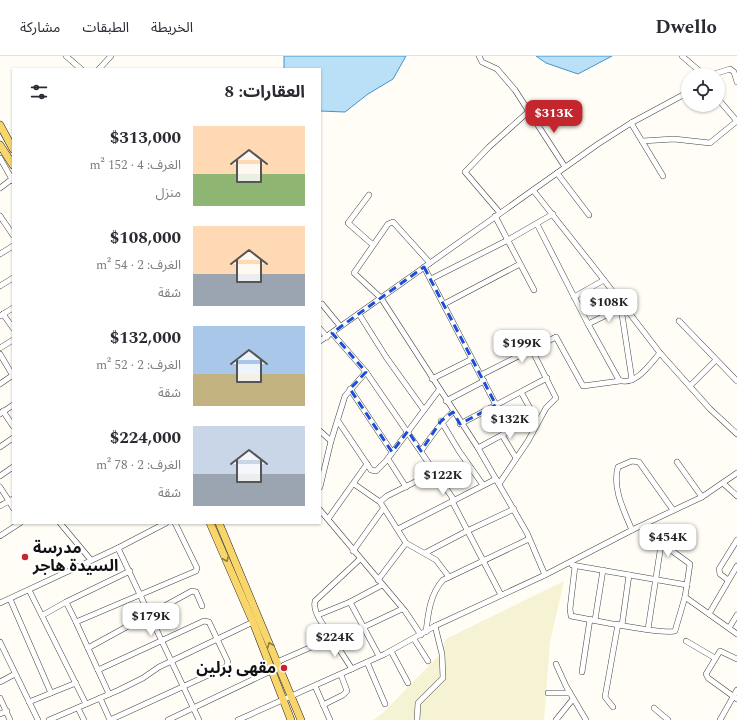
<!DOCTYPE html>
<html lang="ar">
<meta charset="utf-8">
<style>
:root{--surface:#fff;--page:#f2f2f3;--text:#2b2b33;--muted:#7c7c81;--line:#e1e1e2;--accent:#c4262e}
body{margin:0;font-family:Spectral,"Noto Sans Arabic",serif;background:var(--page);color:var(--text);direction:rtl;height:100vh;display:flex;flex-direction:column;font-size:15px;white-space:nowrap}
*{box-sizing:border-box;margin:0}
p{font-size:13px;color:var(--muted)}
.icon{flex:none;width:22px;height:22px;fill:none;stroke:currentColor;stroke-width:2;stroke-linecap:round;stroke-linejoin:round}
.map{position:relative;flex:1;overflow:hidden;direction:ltr}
.drawer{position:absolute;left:12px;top:12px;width:309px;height:456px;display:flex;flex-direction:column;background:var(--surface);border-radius:0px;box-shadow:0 1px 3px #0004;direction:rtl}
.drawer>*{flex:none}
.fabs{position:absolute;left:681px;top:12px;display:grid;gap:8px}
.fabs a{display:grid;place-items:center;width:44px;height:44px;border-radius:50%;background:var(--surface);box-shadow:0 1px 3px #0004;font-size:20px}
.price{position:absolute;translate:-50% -34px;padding:0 9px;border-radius:8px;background:#fff;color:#222;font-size:13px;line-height:26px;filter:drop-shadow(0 1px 2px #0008)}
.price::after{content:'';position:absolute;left:50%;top:24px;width:12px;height:9px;margin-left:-6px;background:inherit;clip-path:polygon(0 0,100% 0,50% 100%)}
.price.current{background:var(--accent);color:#fff}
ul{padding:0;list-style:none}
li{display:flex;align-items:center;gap:12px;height:100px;padding:0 16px}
li span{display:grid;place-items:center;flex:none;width:112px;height:80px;border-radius:0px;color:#555}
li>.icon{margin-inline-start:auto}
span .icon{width:48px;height:48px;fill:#fffc;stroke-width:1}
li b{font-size:17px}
h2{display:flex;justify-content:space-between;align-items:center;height:48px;padding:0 16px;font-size:17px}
header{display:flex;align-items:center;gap:24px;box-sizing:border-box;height:56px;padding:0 20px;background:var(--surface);border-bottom:1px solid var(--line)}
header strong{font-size:19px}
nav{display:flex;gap:22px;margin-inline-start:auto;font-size:14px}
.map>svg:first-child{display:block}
</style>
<header>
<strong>Dwello</strong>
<nav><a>الخريطة</a><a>الطبقات</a><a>مشاركة</a></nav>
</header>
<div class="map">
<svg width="737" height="664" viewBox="0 0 737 664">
<rect width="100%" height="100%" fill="#fffdf5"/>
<path fill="#f6f3d4" d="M 564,525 L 550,586 L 544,664 L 373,664 L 383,657 L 439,599 L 446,583 Z"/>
<g fill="#b9e0f7" stroke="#3f96cf">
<path d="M 284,0 L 406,0 L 393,23 L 368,38 L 345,56 L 320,55 L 320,13 L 284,13 Z"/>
<path d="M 536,0 L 612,0 L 578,18 L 546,7 Z"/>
</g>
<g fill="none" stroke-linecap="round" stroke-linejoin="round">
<defs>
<g id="minor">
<path d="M 66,0 L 81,13"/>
<path d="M 479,0 L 482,6 L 497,13 L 515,34 L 565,111"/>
<path d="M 682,0 L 704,19"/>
<path d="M 99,13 L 111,0"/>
<path d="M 711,19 L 730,13 L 734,16 L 737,26"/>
<path d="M 718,43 L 737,65"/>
<path d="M 631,67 L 663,120"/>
<path d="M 642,85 L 674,83 L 710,87 L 737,65"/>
<path d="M 0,102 L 13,125"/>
<path d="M 557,117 L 589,159"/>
<path d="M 0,132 L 12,123"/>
<path d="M 533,134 L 604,224 L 660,297 L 710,353 L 737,378"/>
<path d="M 369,139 L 348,167 L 373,189"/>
<path d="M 500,157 L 465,116 L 489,91 L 528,56"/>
<path d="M 0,160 L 13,179"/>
<path d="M 495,160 L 534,234"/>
<path d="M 537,168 L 588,268 L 619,324 C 635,331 650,308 660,297"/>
<path d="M 0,198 L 13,190"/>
<path d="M 430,207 L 393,166 L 388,168 L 354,217 L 381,242 L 478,392 L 527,477 L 545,519"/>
<path d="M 424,211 L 496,349"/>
<path d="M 431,223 L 508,184 L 553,158"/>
<path d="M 0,230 L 13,222"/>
<path d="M 574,241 L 604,224"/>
<path d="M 322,248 L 340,270"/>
<path d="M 444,248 L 520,208"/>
<path d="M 621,252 L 632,324"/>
<path d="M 3,258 L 13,272"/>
<path d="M 359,258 L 386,301 L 424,354"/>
<path d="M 0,260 L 13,252"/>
<path d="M 679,265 L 737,325"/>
<path d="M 588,268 L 623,251"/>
<path d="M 320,273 L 327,281"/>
<path d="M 332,277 L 366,316 L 454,444"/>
<path d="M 320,285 L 598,88 L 631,67 L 683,39 L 688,34"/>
<path d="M 0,292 L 13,284"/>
<path d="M 0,298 L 13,320"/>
<path d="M 481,319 L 556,281 L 583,330 L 620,325"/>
<path d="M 432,323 L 472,303"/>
<path d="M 0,328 L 13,319"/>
<path d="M 690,330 L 715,305"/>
<path d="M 350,333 L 392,396"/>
<path d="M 521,336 L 536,363"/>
<path d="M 446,345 L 484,325"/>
<path d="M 3,355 L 13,370"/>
<path d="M 0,358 L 13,349"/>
<path d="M 338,365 L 371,414 L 376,415 L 386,405 L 439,334"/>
<path d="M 441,365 L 459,395 L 483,429"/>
<path d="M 460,368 L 547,322"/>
<path d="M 320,375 L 331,385"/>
<path d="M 502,379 L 516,402"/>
<path d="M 0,391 L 13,382"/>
<path d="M 478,392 L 535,361"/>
<path d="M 421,395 C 431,381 440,367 453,356"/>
<path d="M 388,403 L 406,431"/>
<path d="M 677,406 L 702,441"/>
<path d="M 0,420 L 13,411"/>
<path d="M 354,428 L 380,446 L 406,487 L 436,504 L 449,521"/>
<path d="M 499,428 L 528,385 L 546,352 L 556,342 L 532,294"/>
<path d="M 724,428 L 737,440"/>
<path d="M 0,431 L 9,445 L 0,450"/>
<path d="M 320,431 L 331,385 L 345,340 L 366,316"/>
<path d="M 13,443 L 9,445 L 13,452"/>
<path d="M 452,445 L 501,539"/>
<path d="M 380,446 L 387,440 L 435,416"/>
<path d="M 320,454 L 405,555 L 421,579"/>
<path d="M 328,463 L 367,408"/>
<path d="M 60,467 L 91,504"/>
<path d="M 398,473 L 496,423"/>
<path d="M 632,474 C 624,455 612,432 618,411 L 632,405 L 639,406 L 673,454"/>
<path d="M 0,480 L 20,467"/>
<path d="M 118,492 L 199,664"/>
<path d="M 353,495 L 383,453"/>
<path d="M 425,497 L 467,475 L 514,453"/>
<path d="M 572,509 L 687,529"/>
<path d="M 575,510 L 570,553 L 571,560 C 586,563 665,579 675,575 L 685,541 L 690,508 L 664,489 L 661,489 L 648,573"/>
<path d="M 130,515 L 66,546 L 76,566 L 196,515 L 197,512 L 175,467"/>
<path d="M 378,524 L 406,487"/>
<path d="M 728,524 L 720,518 L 719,513 L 737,484"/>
<path d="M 29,534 L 86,648"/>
<path d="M 685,541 L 737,578"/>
<path d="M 10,543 L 51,637 L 76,627"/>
<path d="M 0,547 L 118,492 L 166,467"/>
<path d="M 709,558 L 737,510"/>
<path d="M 43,559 L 66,546"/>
<path d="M 318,559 L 350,546"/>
<path d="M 595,564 L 603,514"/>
<path d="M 76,566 L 109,638"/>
<path d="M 622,569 L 629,519"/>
<path d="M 364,571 L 402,553"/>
<path d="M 729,572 L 737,559"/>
<path d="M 426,576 C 428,558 430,538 443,524 L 529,483"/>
<path d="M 332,582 L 352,613"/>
<path d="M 414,583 L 428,605"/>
<path d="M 686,585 L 715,602"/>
<path d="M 0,586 L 38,664"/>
<path d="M 88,592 L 192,535 L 196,536 L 202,550"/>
<path d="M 391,595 L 408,627"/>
<path d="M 379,600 L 350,546 L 382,529"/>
<path d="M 737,603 L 720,595 L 706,618 L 708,622 L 737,643"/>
<path d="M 277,606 L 332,582 C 326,572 312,557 315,545 L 360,503"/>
<path d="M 367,606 L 385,648"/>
<path d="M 556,608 L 566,630 L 586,664"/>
<path d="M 98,614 L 204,565 L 209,566 L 228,606 L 226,611 L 110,664"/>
<path d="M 582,616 L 590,563"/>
<path d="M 0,626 L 15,618"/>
<path d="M 315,630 L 330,664"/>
<path d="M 548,637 L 570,637"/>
<path d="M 0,642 L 10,664"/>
<path d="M 100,642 L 110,664"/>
<path d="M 29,646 L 51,637"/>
<path d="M 323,649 L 343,639 L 347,635 L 341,619"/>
<path d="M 613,651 L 605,641 L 618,568"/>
<path d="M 78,652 L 84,664"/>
<path d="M 654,652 L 668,664"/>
<path d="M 0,658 L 7,655"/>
<path d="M 49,664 L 119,634 L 143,622 L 159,611 L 253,566"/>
<path d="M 168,664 L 273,614"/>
<path d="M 238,664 L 385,598 L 435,570 L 545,519 L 632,474 L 702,441 L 737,417"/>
<path d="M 417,664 L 418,647 L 443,622 L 442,598 L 435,570"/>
<path d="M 556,664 L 573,643"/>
<path d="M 720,664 L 737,634"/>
</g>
<g id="major">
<path d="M 0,69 L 13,93"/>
<path d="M 0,89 L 13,109"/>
<path d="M 210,467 L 253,566 L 291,664"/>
<path d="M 219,467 L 301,664"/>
</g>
</defs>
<use href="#minor" stroke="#444" stroke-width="6"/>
<use href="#major" stroke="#222" stroke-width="8"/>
<use href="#minor" stroke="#fff" stroke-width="5"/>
<use href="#major" stroke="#f9d66b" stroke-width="7"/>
</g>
<defs><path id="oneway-chevron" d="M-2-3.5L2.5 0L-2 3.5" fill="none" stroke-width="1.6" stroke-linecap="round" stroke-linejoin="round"/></defs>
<g stroke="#917d42">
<use href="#oneway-chevron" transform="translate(226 503) rotate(67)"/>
<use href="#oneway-chevron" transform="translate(270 589) rotate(-113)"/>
</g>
<path fill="none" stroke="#1d4ed8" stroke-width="3" stroke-dasharray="8 5" stroke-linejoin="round" d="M 424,211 L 496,349 L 460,368 L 453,356 L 441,365 L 421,395 L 408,375 L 392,396 L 350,333 L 366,316 L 332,277 Z"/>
<g fill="#c4262e" stroke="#fff" stroke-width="1.5">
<circle cx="25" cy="501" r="4"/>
<circle cx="284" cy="612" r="4"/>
</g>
<g text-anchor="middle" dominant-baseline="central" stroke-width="4" stroke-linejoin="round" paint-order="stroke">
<g font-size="16" font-weight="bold" fill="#111" stroke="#fff" text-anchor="start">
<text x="33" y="492">مدرسة<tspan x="33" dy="18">السيدة هاجر</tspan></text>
<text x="276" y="612" text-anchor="end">مقهى برلين</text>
</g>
</g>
</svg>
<div class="fabs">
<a><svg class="icon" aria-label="locate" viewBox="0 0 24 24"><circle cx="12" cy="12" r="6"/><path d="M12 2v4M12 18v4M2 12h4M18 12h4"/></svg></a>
</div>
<b class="price current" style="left:554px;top:78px">$313K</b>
<b class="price" style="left:609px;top:267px">$108K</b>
<b class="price" style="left:522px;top:308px">$199K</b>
<b class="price" style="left:510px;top:384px">$132K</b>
<b class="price" style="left:443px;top:440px">$122K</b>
<b class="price" style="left:668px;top:502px">$454K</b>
<b class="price" style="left:151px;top:581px">$179K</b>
<b class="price" style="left:335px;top:602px">$224K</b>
<section class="drawer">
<h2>العقارات: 8<svg class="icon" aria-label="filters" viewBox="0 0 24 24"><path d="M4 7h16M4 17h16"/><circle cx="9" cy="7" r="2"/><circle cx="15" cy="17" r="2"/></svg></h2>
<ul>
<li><span style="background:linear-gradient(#ffd9b3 60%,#8fb573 0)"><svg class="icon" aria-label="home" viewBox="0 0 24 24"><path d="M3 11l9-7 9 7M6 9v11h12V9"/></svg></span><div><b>$313,000</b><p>الغرف: 4 · 152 m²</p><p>منزل</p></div></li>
<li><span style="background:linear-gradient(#ffd9b3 60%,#9aa5b1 0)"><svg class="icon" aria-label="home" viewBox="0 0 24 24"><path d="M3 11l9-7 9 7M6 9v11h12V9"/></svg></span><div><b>$108,000</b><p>الغرف: 2 · 54 m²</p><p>شقة</p></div></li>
<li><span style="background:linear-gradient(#a9c7e8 60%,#c2b280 0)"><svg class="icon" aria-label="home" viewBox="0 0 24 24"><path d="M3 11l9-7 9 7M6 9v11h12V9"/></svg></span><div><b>$132,000</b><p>الغرف: 2 · 52 m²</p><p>شقة</p></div></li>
<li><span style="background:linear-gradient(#c9d6e8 60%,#9aa5b1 0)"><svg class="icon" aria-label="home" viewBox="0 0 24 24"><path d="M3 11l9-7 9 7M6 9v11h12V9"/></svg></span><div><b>$224,000</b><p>الغرف: 2 · 78 m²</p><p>شقة</p></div></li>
</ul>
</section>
</div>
